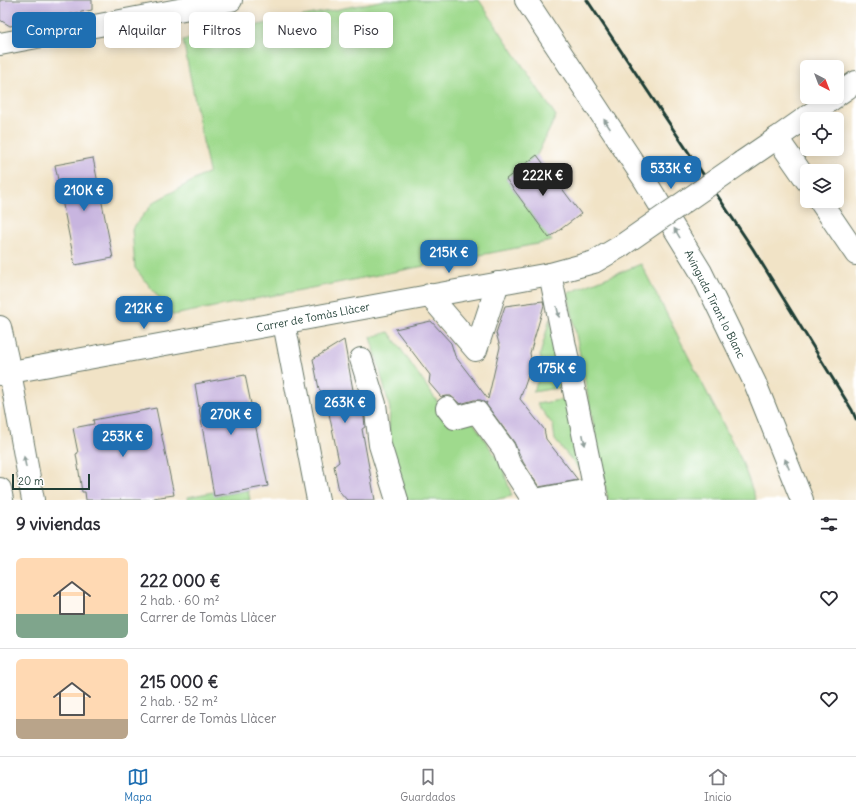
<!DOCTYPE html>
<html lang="es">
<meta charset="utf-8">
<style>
:root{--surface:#fff;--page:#f7f7f7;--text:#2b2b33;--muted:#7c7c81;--line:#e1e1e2;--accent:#1f6fb2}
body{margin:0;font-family:Delius,sans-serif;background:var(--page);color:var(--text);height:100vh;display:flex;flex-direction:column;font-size:15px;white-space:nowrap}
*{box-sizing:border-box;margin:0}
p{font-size:13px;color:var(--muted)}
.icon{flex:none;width:22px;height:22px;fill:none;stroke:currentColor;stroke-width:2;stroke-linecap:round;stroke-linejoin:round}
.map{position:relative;height:500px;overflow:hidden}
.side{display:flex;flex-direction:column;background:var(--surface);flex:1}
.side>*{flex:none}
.hud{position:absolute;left:12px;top:12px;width:400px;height:36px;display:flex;gap:8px}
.needle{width:26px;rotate:138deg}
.controls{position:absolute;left:800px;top:60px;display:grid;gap:8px}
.controls a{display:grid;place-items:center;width:44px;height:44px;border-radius:6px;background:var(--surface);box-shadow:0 2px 10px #0003;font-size:20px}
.scale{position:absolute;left:12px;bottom:10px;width:78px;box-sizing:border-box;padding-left:4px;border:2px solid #1f3d34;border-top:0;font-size:11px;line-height:14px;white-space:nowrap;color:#1f3d34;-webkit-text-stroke:3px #fff;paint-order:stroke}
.price{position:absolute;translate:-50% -34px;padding:0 9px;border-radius:8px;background:var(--accent);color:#fff;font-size:13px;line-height:26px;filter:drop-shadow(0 1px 2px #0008)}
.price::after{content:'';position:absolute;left:50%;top:24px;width:12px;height:9px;margin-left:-6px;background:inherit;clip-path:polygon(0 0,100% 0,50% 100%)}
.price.selected{background:#222;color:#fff}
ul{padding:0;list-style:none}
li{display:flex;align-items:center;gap:12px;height:100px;padding:0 16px}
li+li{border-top:1px solid var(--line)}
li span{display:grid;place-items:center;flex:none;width:112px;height:80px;border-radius:6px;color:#555}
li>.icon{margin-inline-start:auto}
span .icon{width:48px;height:48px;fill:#fffc;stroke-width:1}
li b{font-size:17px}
h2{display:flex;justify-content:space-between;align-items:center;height:48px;padding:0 16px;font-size:17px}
.tag{padding:0 14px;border-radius:6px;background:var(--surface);box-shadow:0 2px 10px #0003;font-size:14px;line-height:36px}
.tag.selected{background:var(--accent);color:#fff}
.menu{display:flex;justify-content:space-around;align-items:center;height:56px;border-top:1px solid var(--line);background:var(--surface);font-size:11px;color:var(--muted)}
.menu a{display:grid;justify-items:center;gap:2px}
.menu .selected{color:var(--accent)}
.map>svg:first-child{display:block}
</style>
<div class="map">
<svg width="856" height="500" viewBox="0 0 856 500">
<rect width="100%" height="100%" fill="#fff"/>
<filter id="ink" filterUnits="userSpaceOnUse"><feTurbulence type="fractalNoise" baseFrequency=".025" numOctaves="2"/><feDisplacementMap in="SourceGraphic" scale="8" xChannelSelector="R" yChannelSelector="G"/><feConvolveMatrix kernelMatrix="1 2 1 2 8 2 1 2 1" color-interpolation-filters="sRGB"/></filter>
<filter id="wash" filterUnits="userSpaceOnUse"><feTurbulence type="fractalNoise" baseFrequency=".012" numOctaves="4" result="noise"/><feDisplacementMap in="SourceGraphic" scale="16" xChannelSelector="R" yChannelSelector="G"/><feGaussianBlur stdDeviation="0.9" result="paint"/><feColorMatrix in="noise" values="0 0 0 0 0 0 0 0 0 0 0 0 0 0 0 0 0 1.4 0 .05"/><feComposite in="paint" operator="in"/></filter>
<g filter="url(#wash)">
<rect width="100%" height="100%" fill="#f1e3c6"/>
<g fill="#9fda8d" stroke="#5f8c60">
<path d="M 385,0 L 479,0 L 556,116 L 537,155 L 506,179 L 552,241 L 173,315 L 135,268 L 132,229 L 154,202 L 209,172 L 183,40 Z"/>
<path d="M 641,264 L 741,459 L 756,500 L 608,500 L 568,293 Z"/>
<path d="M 550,318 L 562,387 L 533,392 L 543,369 L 540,355 Z"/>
<path d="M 389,332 L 452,423 L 473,422 L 502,466 L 512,496 L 494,500 L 407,500 L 388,445 L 390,409 L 371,337 Z"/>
<path d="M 566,399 L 581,471 L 555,440 L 553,425 L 537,404 Z"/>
<path d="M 248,490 L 250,500 L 188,500 L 188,497 L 213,492 L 215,496 Z"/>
</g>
<g id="blocks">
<g fill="#c8b5df">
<path d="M 0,0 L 92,0 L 92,10 L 10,26 L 0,20 Z"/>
<path d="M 537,155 L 581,214 L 549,238 L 506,179 Z"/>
<path d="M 93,158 L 113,258 L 75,265 L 55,165 Z"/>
<path d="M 543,301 L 544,305 L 530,353 L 532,365 L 520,399 L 544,429 L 546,439 L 578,480 L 539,487 L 523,462 L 514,442 L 486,404 L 487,402 L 485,403 L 481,400 L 474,400 L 460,404 L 451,396 L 446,396 L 441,397 L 429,383 L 430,375 L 395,329 L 431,321 L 451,343 L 455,356 L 488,399 L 500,347 L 496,333 L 505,306 Z"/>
<path d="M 344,340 L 353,390 L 359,396 L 363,407 L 365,427 L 362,429 L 375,500 L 347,500 L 339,491 L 334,466 L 339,462 L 326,399 L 319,389 L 313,359 Z"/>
<path d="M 245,375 L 268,486 L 214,496 L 195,384 Z"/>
<path d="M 156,408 L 174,495 L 153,498 L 153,500 L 86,500 L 85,492 L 82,492 L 79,472 L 76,454 L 78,453 L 73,428 L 94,424 L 93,420 Z"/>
</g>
</g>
</g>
<g filter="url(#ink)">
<use href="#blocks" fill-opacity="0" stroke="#687767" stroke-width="1"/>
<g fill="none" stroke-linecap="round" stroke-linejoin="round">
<defs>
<g id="minor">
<path d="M 526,0 L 644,179 L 701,272 L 755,383 L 802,500"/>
<path d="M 0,44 L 231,0"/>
<path d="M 837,95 L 856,82"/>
<path d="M 777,138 L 835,97"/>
<path d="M 742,162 L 777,138 L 807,181"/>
<path d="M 820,201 L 856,254"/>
<path d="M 550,274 L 597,500"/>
<path d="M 429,295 L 476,350 L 498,283"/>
<path d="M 284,323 L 318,500"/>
<path d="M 361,359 L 375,404 L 380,445 L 397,500"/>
<path d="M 0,374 L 550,274 L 594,262 L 621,246"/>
<path d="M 447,408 L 455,418 L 477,412 L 504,449 L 509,463 L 533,500"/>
<path d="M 535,500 L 595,489"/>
</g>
<g id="major">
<path d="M 0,327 L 10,372 L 33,500"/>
<path d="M 0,489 L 2,500"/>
</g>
</defs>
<use href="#minor" stroke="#687767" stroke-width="24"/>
<use href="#major" stroke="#687767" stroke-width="24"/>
<use href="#minor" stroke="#fff" stroke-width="22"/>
<use href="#major" stroke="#fff" stroke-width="22"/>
<path stroke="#1f3d34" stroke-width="3" d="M 587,0 L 753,249 L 852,410 L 856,419"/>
<defs>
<path id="minor-bridge" d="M 621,246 L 742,162"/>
</defs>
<use href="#minor-bridge" stroke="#687767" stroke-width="24" stroke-linecap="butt"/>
<use href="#minor-bridge" stroke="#fff" stroke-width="22"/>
</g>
<defs><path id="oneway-solid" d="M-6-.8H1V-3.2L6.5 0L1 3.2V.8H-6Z"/></defs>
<g fill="#8f9e9a">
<use href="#oneway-solid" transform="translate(607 124) rotate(-124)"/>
<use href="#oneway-solid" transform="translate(677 233) rotate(-121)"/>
<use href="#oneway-solid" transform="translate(558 312) rotate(78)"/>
<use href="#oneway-solid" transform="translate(584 440) rotate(78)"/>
<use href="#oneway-solid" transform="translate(25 462) rotate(-101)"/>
<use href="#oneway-solid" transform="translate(787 464) rotate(-112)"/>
</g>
</g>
<g text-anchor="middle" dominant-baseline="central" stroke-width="3" stroke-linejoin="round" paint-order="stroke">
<g font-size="11" fill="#1f3d34" stroke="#fff">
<text transform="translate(715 304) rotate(63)">Avinguda Tirant lo Blanc</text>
<text transform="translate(313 317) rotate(-11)">Carrer de Tomàs Llàcer</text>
</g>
</g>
</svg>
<div class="controls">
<a><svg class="needle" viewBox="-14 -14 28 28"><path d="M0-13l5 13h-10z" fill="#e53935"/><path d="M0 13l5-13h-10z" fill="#7c7c81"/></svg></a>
<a><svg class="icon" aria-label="locate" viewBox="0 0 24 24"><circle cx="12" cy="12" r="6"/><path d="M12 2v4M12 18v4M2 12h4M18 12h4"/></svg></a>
<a><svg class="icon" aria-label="layers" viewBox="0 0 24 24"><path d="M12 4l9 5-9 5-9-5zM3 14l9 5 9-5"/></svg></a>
</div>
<div class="scale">20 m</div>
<b class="price" style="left:671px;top:190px">533K €</b>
<b class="price selected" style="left:543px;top:197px">222K €</b>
<b class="price" style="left:84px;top:212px">210K €</b>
<b class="price" style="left:449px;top:274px">215K €</b>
<b class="price" style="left:144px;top:330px">212K €</b>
<b class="price" style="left:557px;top:390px">175K €</b>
<b class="price" style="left:345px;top:424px">263K €</b>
<b class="price" style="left:231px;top:436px">270K €</b>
<b class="price" style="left:123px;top:458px">253K €</b>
<div class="hud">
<a class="tag selected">Comprar</a>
<a class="tag">Alquilar</a>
<a class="tag">Filtros</a>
<a class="tag">Nuevo</a>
<a class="tag">Piso</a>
</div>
</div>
<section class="side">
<h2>9 viviendas<svg class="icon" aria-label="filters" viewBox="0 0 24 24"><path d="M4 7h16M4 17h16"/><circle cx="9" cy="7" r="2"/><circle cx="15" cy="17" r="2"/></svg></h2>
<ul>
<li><span style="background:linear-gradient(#ffd9b3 70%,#7fa58c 0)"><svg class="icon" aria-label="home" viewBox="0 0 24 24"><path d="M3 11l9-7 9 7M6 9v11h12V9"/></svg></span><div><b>222 000 €</b><p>2 hab. · 60 m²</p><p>Carrer de Tomàs Llàcer</p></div><svg class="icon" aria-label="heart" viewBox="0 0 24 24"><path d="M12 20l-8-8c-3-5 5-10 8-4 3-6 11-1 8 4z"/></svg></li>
<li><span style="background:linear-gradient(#ffd9b3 75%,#b9a48a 0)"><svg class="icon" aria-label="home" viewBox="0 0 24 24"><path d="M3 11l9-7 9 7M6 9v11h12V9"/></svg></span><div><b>215 000 €</b><p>2 hab. · 52 m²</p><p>Carrer de Tomàs Llàcer</p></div><svg class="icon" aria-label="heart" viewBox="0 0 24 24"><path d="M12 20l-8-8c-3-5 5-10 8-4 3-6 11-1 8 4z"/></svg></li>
</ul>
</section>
<nav class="menu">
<a class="selected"><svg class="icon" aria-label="map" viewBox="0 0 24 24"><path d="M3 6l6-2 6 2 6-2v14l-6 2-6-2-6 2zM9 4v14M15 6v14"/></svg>Mapa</a>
<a><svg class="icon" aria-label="saved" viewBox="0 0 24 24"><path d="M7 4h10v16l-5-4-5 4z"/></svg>Guardados</a>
<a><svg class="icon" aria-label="home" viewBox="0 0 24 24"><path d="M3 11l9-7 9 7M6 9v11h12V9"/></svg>Inicio</a>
</nav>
